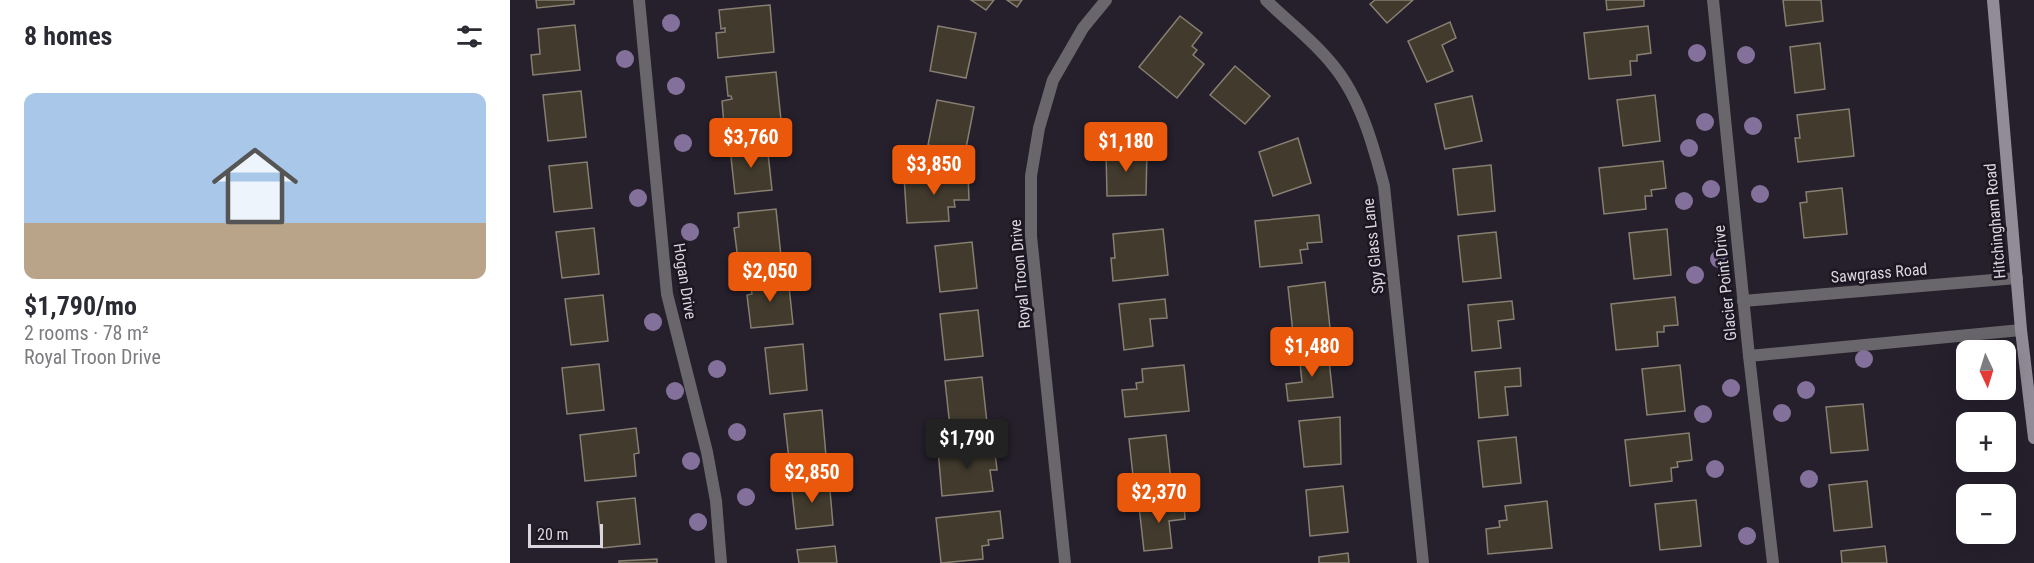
<!DOCTYPE html>
<meta charset="utf-8">
<style>
:root{--surface:#fff;--page:#f7f7f7;--text:#2b2b33;--muted:#7c7c81;--line:#e1e1e2;--accent:#ea580c}
body{margin:0;font-family:"Roboto Condensed",sans-serif;background:var(--page);color:var(--text);height:100vh;display:flex;flex-direction:column;font-size:22px;white-space:nowrap}
*{box-sizing:border-box;margin:0}
p{font-size:20px;color:var(--muted)}
.icon{flex:none;width:33px;height:33px;fill:none;stroke:currentColor;stroke-width:2;stroke-linecap:round;stroke-linejoin:round}
.map{position:relative;flex:1;overflow:hidden}
.side{display:flex;flex-direction:column;background:var(--surface);width:510px}
.side>*{flex:none}
.needle{width:39px;rotate:176deg}
.buttons{position:absolute;left:1446px;top:340px;display:grid;gap:12px}
.buttons a{display:grid;place-items:center;width:60px;height:60px;border-radius:12px;background:var(--surface);box-shadow:0 6px 24px #0002;font-size:30px}
.scale{position:absolute;left:18px;bottom:15px;width:75px;box-sizing:border-box;padding-left:6px;border:3px solid #d9d6de;border-top:0;font-size:16px;line-height:21px;white-space:nowrap;color:#d9d6de;-webkit-text-stroke:4px #1b1622;paint-order:stroke}
.price{position:absolute;translate:-50% -51px;padding:0 14px;border-radius:6px;background:var(--accent);color:#fff;font-size:20px;line-height:39px;filter:drop-shadow(0 2px 3px #0008)}
.price::after{content:'';position:absolute;left:50%;top:36px;width:18px;height:14px;margin-left:-9px;background:inherit;clip-path:polygon(0 0,100% 0,50% 100%)}
.price.on{background:#222;color:#fff}
ul{padding:0;list-style:none}
li{display:grid;align-content:center;gap:12px;height:318px;padding:0 24px}
li+li{border-top:2px solid var(--line)}
li span{display:grid;place-items:center;height:186px;border-radius:12px;color:#555}
li>.icon{margin-inline-start:auto}
span .icon{width:108px;height:108px;fill:#fffc;stroke-width:1}
li b{font-size:26px}
h2{display:flex;justify-content:space-between;align-items:center;height:72px;padding:0 24px;font-size:26px}
main{display:flex;flex:1;min-height:0}
.map>svg:first-child{display:block}
</style>
<main>
<section class="side">
<h2>8 homes<svg class="icon" aria-label="filters" viewBox="0 0 24 24"><path d="M4 7h16M4 17h16"/><circle cx="9" cy="7" r="2"/><circle cx="15" cy="17" r="2"/></svg></h2>
<ul>
<li><span style="background:linear-gradient(#a9c7e8 70%,#b9a48a 0)"><svg class="icon" aria-label="home" viewBox="0 0 24 24"><path d="M3 11l9-7 9 7M6 9v11h12V9"/></svg></span><div><b>$1,790/mo</b><p>2 rooms · 78 m²</p><p>Royal Troon Drive</p></div></li>
</ul>
</section>
<div class="map">
<svg width="1524" height="563" viewBox="0 0 1524 563">
<rect width="100%" height="100%" fill="#25202c"/>
<g fill="#413a2d" stroke="#877f71" stroke-width="1.5">
<path d="M 26,0 L 64,0 L 64,4 L 27,8 Z"/>
<path d="M 461,0 L 484,0 L 476,10 Z"/>
<path d="M 497,0 L 512,0 L 507,7 Z"/>
<path d="M 865,0 L 903,0 L 877,23 L 860,4 Z"/>
<path d="M 1096,0 L 1134,0 L 1134,6 L 1097,10 Z"/>
<path d="M 1273,0 L 1311,0 L 1313,21 L 1276,26 Z"/>
<path d="M 260,5 L 264,52 L 208,58 L 206,33 L 215,32 L 215,28 L 211,29 L 209,10 Z"/>
<path d="M 670,16 L 692,33 L 682,46 L 687,50 L 683,55 L 694,64 L 667,98 L 629,67 Z"/>
<path d="M 940,22 L 946,38 L 932,45 L 943,71 L 917,82 L 898,41 Z"/>
<path d="M 65,25 L 70,70 L 23,75 L 21,55 L 30,54 L 28,29 Z"/>
<path d="M 428,26 L 466,33 L 456,78 L 420,71 Z"/>
<path d="M 1138,26 L 1141,53 L 1127,55 L 1127,61 L 1120,61 L 1121,75 L 1079,79 L 1074,33 Z"/>
<path d="M 1310,43 L 1315,89 L 1285,93 L 1280,47 Z"/>
<path d="M 725,66 L 760,96 L 735,124 L 700,95 Z"/>
<path d="M 266,72 L 271,120 L 214,125 L 212,101 L 222,99 L 221,96 L 218,96 L 216,77 Z"/>
<path d="M 71,91 L 76,137 L 38,141 L 33,95 Z"/>
<path d="M 1145,95 L 1150,141 L 1113,146 L 1107,100 Z"/>
<path d="M 962,96 L 972,141 L 935,149 L 925,104 Z"/>
<path d="M 427,100 L 464,107 L 455,153 L 418,145 Z"/>
<path d="M 1339,109 L 1344,156 L 1288,162 L 1285,138 L 1290,138 L 1287,115 Z"/>
<path d="M 788,138 L 801,183 L 763,196 L 749,152 Z"/>
<path d="M 257,144 L 262,190 L 225,194 L 220,148 Z"/>
<path d="M 637,150 L 636,195 L 597,196 L 596,151 Z"/>
<path d="M 1153,161 L 1156,188 L 1141,190 L 1142,196 L 1135,196 L 1136,209 L 1094,214 L 1089,168 Z"/>
<path d="M 77,162 L 82,208 L 44,212 L 39,166 Z"/>
<path d="M 981,165 L 985,211 L 948,215 L 943,169 Z"/>
<path d="M 458,173 L 459,200 L 444,200 L 445,207 L 438,207 L 439,221 L 397,223 L 394,176 Z"/>
<path d="M 1332,188 L 1337,234 L 1294,238 L 1290,203 L 1297,202 L 1296,192 Z"/>
<path d="M 266,209 L 271,256 L 228,260 L 224,228 L 229,227 L 228,213 Z"/>
<path d="M 809,215 L 812,242 L 797,243 L 798,249 L 790,250 L 792,263 L 750,267 L 745,221 Z"/>
<path d="M 84,228 L 89,274 L 52,278 L 46,232 Z"/>
<path d="M 653,229 L 658,275 L 603,281 L 601,258 L 605,258 L 603,234 Z"/>
<path d="M 1157,229 L 1161,275 L 1124,279 L 1119,233 Z"/>
<path d="M 986,232 L 991,278 L 953,282 L 948,236 Z"/>
<path d="M 462,242 L 467,288 L 430,292 L 425,246 Z"/>
<path d="M 278,277 L 283,324 L 241,328 L 237,295 L 242,294 L 240,281 Z"/>
<path d="M 815,282 L 820,328 L 783,333 L 778,287 Z"/>
<path d="M 93,295 L 98,341 L 61,345 L 55,299 Z"/>
<path d="M 1165,297 L 1168,325 L 1154,326 L 1154,332 L 1147,332 L 1148,346 L 1106,350 L 1101,304 Z"/>
<path d="M 655,299 L 657,318 L 640,319 L 643,346 L 614,350 L 609,304 Z"/>
<path d="M 1002,301 L 1004,319 L 988,321 L 991,348 L 962,351 L 958,305 Z"/>
<path d="M 468,310 L 473,356 L 435,360 L 430,314 Z"/>
<path d="M 293,344 L 297,390 L 260,394 L 255,348 Z"/>
<path d="M 818,351 L 823,397 L 778,401 L 776,384 L 792,382 L 789,354 Z"/>
<path d="M 89,364 L 94,410 L 57,414 L 52,368 Z"/>
<path d="M 674,365 L 679,411 L 615,417 L 612,390 L 627,389 L 626,383 L 633,382 L 632,369 Z"/>
<path d="M 1170,365 L 1175,411 L 1137,415 L 1132,369 Z"/>
<path d="M 1010,368 L 1011,386 L 995,387 L 998,415 L 969,418 L 965,372 Z"/>
<path d="M 472,377 L 477,423 L 440,427 L 435,381 Z"/>
<path d="M 1353,404 L 1358,450 L 1321,453 L 1316,407 Z"/>
<path d="M 312,410 L 316,456 L 279,460 L 274,414 Z"/>
<path d="M 830,417 L 831,464 L 794,467 L 789,421 Z"/>
<path d="M 126,428 L 129,453 L 124,454 L 126,476 L 75,481 L 70,435 Z"/>
<path d="M 1179,433 L 1182,460 L 1167,462 L 1168,467 L 1161,468 L 1162,481 L 1120,486 L 1115,440 Z"/>
<path d="M 656,435 L 661,481 L 624,485 L 619,439 Z"/>
<path d="M 1006,437 L 1011,483 L 973,487 L 968,441 Z"/>
<path d="M 484,444 L 487,470 L 480,470 L 483,491 L 432,496 L 428,450 Z"/>
<path d="M 319,479 L 323,525 L 286,529 L 281,483 Z"/>
<path d="M 1357,481 L 1362,527 L 1324,531 L 1319,485 Z"/>
<path d="M 833,486 L 838,532 L 800,536 L 796,490 Z"/>
<path d="M 125,498 L 130,544 L 92,548 L 87,502 Z"/>
<path d="M 1186,500 L 1191,546 L 1150,550 L 1145,504 Z"/>
<path d="M 1037,501 L 1042,548 L 978,554 L 976,529 L 990,527 L 989,521 L 997,520 L 995,506 Z"/>
<path d="M 674,502 L 675,519 L 659,521 L 662,548 L 634,551 L 629,506 Z"/>
<path d="M 490,511 L 493,538 L 478,540 L 479,545 L 472,546 L 473,559 L 431,563 L 426,518 Z"/>
<path d="M 325,546 L 327,563 L 289,563 L 287,550 Z"/>
<path d="M 1375,546 L 1377,563 L 1332,563 L 1331,551 Z"/>
<path d="M 838,553 L 839,563 L 809,563 L 809,557 Z"/>
<path d="M 147,559 L 147,563 L 109,563 L 109,561 Z"/>
</g>
<g fill="none" stroke-linecap="round" stroke-linejoin="round">
<g stroke="#69666c" stroke-width="12">
<path d="M 129,0 L 157,294 L 197,452 L 206,501 L 211,563"/>
<path d="M 756,0 C 777,21 803,40 822,64 C 850,97 863,144 874,186 L 913,563"/>
<path d="M 1203,0 L 1239,356 L 1263,563"/>
<path d="M 1233,301 L 1507,278"/>
<path d="M 1239,356 L 1511,330"/>
<path d="M 555,563 L 521,236 L 521,176 L 529,128 L 543,80 L 573,28 L 596,0"/>
</g>
<path stroke="#918c97" stroke-width="12" d="M 1483,0 L 1511,330 L 1524,438"/>
</g>
<g fill="#83719b">
<circle cx="161" cy="23" r="9"/>
<circle cx="1187" cy="53" r="9"/>
<circle cx="1236" cy="55" r="9"/>
<circle cx="115" cy="59" r="9"/>
<circle cx="166" cy="86" r="9"/>
<circle cx="1195" cy="122" r="9"/>
<circle cx="1243" cy="126" r="9"/>
<circle cx="173" cy="143" r="9"/>
<circle cx="1179" cy="148" r="9"/>
<circle cx="1201" cy="189" r="9"/>
<circle cx="1250" cy="194" r="9"/>
<circle cx="128" cy="198" r="9"/>
<circle cx="1174" cy="201" r="9"/>
<circle cx="180" cy="232" r="9"/>
<circle cx="1209" cy="259" r="9"/>
<circle cx="1185" cy="275" r="9"/>
<circle cx="143" cy="322" r="9"/>
<circle cx="1354" cy="359" r="9"/>
<circle cx="207" cy="369" r="9"/>
<circle cx="1221" cy="388" r="9"/>
<circle cx="1296" cy="390" r="9"/>
<circle cx="165" cy="391" r="9"/>
<circle cx="1272" cy="413" r="9"/>
<circle cx="1193" cy="414" r="9"/>
<circle cx="227" cy="432" r="9"/>
<circle cx="181" cy="461" r="9"/>
<circle cx="1205" cy="469" r="9"/>
<circle cx="1299" cy="479" r="9"/>
<circle cx="236" cy="497" r="9"/>
<circle cx="188" cy="522" r="9"/>
<circle cx="1237" cy="536" r="9"/>
</g>
<g text-anchor="middle" dominant-baseline="central" stroke-width="5" stroke-linejoin="round" paint-order="stroke">
<g font-size="16" fill="#d9d6de" stroke="#1b1622">
<text transform="translate(1485 221) rotate(-95)">Hitchingham Road</text>
<text transform="translate(863 246) rotate(-96)">Spy Glass Lane</text>
<text transform="translate(1369 273) rotate(-5)">Sawgrass Road</text>
<text transform="translate(510 274) rotate(-95)">Royal Troon Drive</text>
<text transform="translate(175 281) rotate(81)">Hogan Drive</text>
<text transform="translate(1215 283) rotate(-96)">Glacier Point Drive</text>
</g>
</g>
</svg>
<div class="buttons">
<a><svg class="needle" viewBox="-14 -14 28 28"><path d="M0-13l5 13h-10z" fill="#e53935"/><path d="M0 13l5-13h-10z" fill="#7c7c81"/></svg></a>
<a>+</a>
<a>−</a>
</div>
<div class="scale">20 m</div>
<b class="price" style="left:241px;top:169px">$3,760</b>
<b class="price" style="left:616px;top:173px">$1,180</b>
<b class="price" style="left:424px;top:196px">$3,850</b>
<b class="price" style="left:260px;top:303px">$2,050</b>
<b class="price" style="left:802px;top:378px">$1,480</b>
<b class="price on" style="left:457px;top:470px">$1,790</b>
<b class="price" style="left:302px;top:504px">$2,850</b>
<b class="price" style="left:649px;top:524px">$2,370</b>
</div>
</main>
